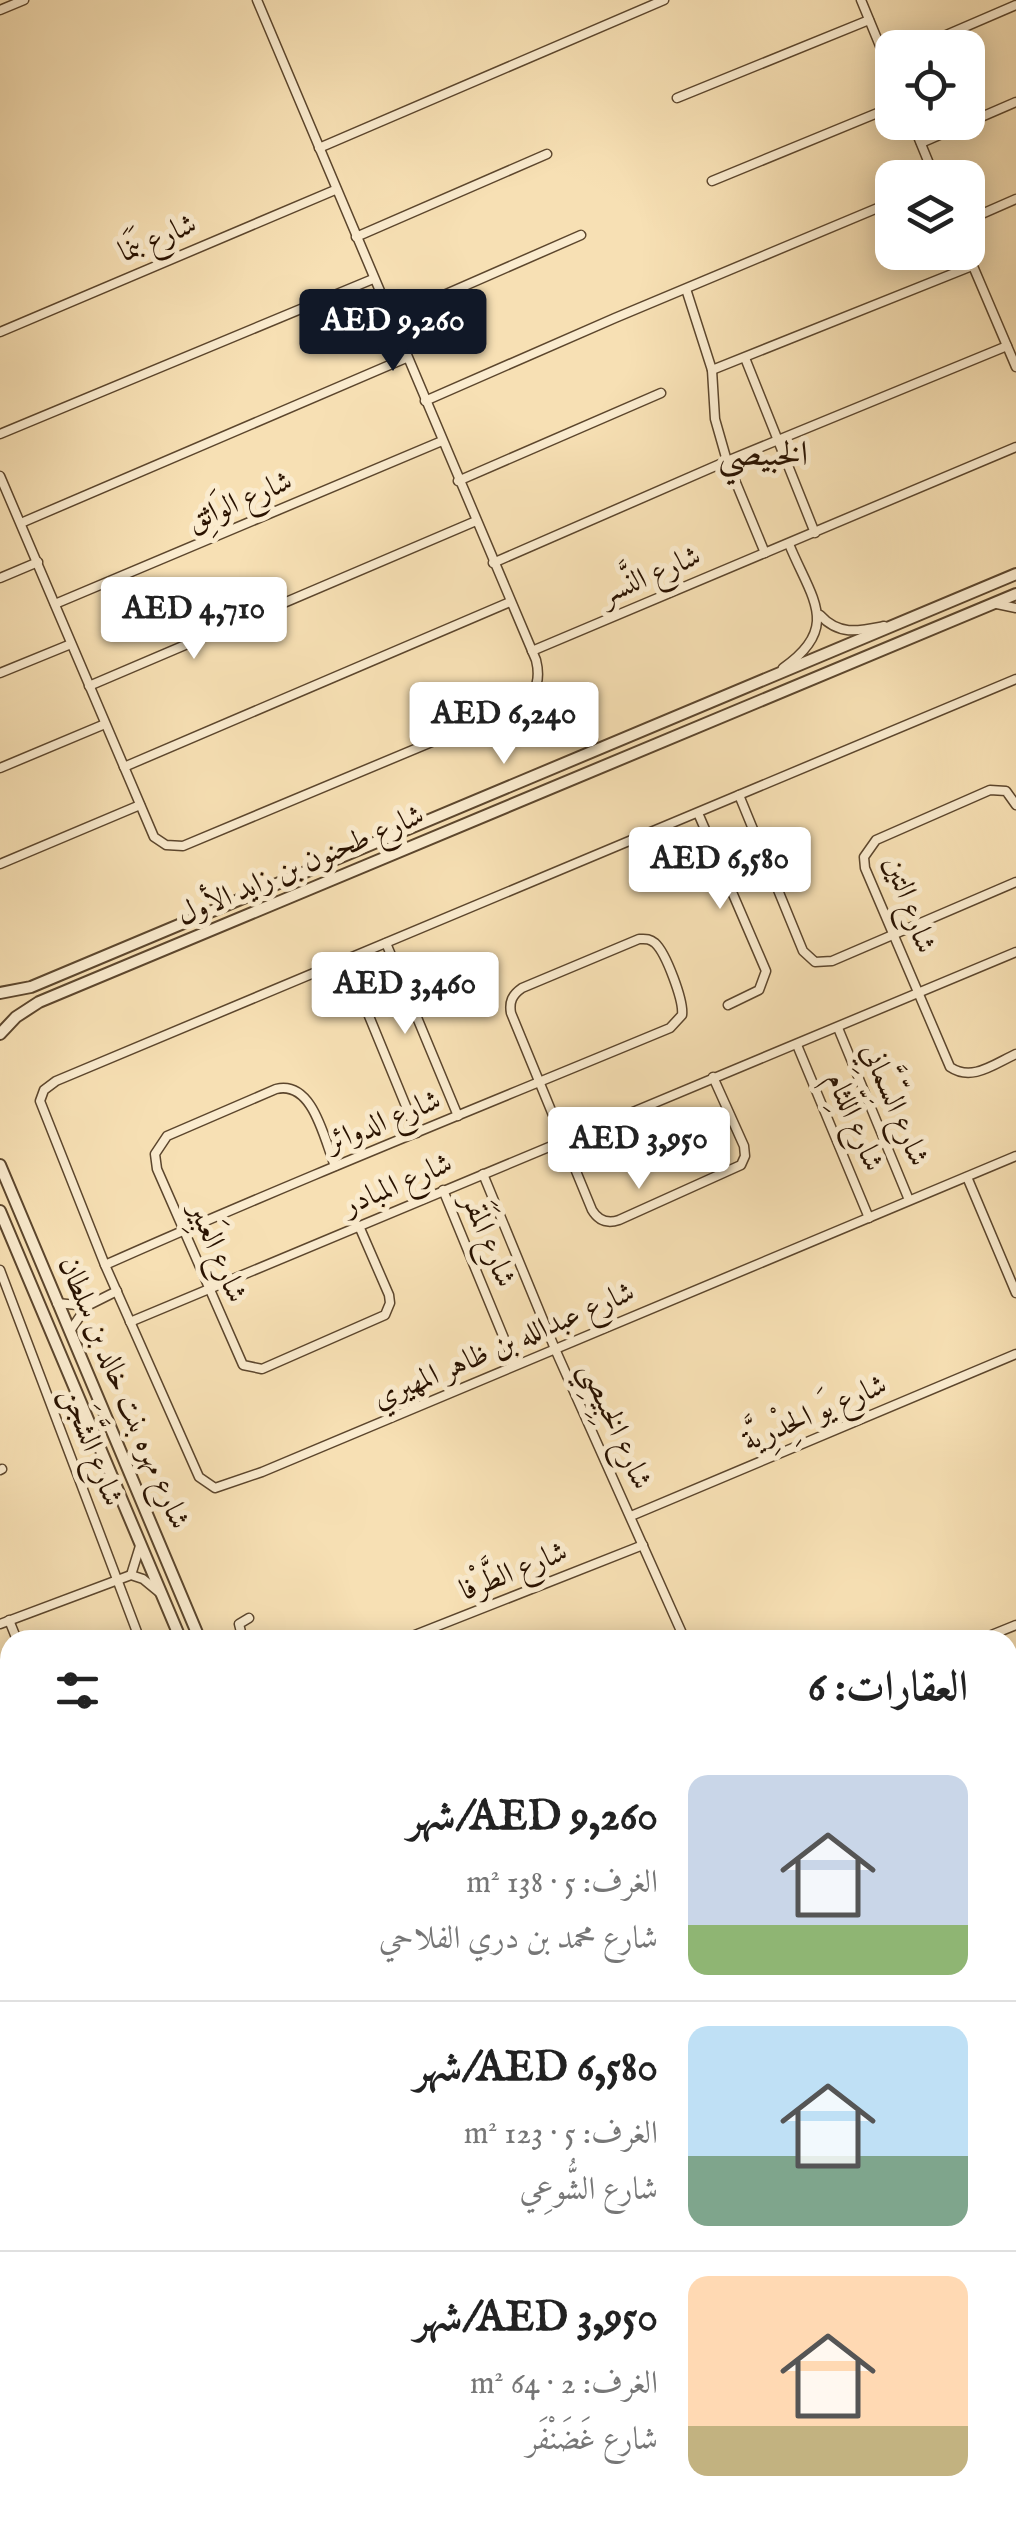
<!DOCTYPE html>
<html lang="ar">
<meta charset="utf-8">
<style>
:root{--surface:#fff;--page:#f6f6f6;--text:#222;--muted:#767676;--line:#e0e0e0;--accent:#111827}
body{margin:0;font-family:"IM FELL English",Amiri,serif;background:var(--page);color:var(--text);direction:rtl;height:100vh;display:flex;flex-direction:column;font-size:38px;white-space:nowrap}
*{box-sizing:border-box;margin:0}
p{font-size:32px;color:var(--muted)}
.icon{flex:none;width:55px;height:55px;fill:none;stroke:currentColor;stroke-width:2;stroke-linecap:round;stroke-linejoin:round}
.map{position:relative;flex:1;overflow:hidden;direction:ltr}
.drawer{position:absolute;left:0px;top:1630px;width:1018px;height:892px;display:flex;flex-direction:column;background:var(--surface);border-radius:30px 30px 0 0;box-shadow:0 5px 25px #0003;direction:rtl}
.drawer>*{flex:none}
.fabs{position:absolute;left:875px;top:30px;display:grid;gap:20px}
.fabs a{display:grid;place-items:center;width:110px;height:110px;border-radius:20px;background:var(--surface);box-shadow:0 5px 25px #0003;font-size:50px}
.price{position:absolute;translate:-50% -85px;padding:0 22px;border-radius:10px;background:#fff;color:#222;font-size:32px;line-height:65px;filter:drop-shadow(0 2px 5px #0008)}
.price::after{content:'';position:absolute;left:50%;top:60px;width:30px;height:22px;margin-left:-15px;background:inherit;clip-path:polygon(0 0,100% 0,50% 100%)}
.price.current{background:var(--accent);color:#fff}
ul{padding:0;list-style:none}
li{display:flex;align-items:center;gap:30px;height:250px;padding:0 50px}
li+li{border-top:2px solid var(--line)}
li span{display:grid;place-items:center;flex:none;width:280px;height:200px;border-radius:20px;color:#555}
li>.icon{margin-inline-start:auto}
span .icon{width:120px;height:120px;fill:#fffc;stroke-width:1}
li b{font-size:42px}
h2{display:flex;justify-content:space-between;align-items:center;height:120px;padding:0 50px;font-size:42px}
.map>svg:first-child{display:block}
</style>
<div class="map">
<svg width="1016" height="2522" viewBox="0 0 1016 2522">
<rect width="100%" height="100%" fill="#f7e0b4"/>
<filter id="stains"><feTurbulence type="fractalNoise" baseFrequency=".002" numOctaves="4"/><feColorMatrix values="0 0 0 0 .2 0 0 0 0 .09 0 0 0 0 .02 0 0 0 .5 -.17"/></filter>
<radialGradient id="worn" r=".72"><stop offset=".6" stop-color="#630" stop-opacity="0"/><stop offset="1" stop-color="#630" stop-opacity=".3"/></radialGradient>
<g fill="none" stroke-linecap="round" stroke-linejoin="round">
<g stroke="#7b6447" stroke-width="2.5">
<path d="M 1008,2328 L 1016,2326"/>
<path d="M 500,2522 L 518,2512"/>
</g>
<defs>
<g id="minor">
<path d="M 861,0 L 892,75"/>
<path d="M 0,10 L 24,0"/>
<path d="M 916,48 L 1016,5"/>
<path d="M 677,98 L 869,20"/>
<path d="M 912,122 L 935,178"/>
<path d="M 921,143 L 1016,102"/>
<path d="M 319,148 L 664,0"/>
<path d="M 712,181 L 892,107"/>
<path d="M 968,220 L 1016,199"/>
<path d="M 356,237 L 547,154"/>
<path d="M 967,252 L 1016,367"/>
<path d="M 686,289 L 712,370 L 715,419 L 727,461 L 765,553"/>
<path d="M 389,319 L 581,235"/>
<path d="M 0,332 L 335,190"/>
<path d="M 745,358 L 815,533"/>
<path d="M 712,370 L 972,266"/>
<path d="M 425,401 L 615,318 L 892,202"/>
<path d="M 0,434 L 373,279"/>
<path d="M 0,476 L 154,837 L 166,845 L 183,846 L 518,706 C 536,696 541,680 536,660 L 257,0"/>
<path d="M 458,481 L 661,393"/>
<path d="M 21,523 L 406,358"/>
<path d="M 493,563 L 727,461 L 1007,346"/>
<path d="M 0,578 L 38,562"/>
<path d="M 55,604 L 442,441"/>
<path d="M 997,604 L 1016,608"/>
<path d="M 820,615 C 839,636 859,631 884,626"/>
<path d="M 532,651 L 1016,447"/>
<path d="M 783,668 C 842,627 811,598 789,544"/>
<path d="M 0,673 L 71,644"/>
<path d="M 1016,679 L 56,1081 L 44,1090 L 40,1101 L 105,1265 L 199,1477 L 215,1488 L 262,1472 L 1016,1156"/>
<path d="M 89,686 L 476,521"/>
<path d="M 124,767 L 510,602"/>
<path d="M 0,768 L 105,724"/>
<path d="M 739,795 L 803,951 L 815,962 L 832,961 L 1016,882"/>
<path d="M 1016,805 L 1006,791 L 990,790 L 876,840 L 864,857 L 865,868 L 950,1067 C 972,1082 994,1064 1016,1054"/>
<path d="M 698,813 L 766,971 L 759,990 L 728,1005"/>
<path d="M 0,864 L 140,805"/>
<path d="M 386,943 L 458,1116"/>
<path d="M 346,960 L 417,1133"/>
<path d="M 838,1028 L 909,1200"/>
<path d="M 797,1045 L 869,1218"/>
<path d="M 335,1166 C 324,1139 313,1080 276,1089 L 167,1136 L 155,1154 L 157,1169 L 243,1365 L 262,1369 L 385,1315 L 390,1303 L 389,1295 L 359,1226"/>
<path d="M 483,1174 L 555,1349 L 685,1640"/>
<path d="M 967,1177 L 1016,1293"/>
<path d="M 443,1190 L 515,1365"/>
<path d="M 105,1265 C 292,1182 482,1106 670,1028 L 682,1015 C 684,1001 666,953 655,943 C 649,938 645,939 639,939 L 522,988 C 512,995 509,1002 511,1013 L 592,1210 C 598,1220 607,1224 619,1220 L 741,1165 L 745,1156 L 744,1146 L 713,1077"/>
<path d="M 0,1270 L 140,1640"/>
<path d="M 57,1303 L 87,1306"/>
<path d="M 130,1322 L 1016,952"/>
<path d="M 70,1331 L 87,1306 L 117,1291"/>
<path d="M 0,1470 L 2,1469"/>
<path d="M 631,1516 L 1016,1354"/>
<path d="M 131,1575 L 140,1546"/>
<path d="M 9,1620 L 17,1640"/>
<path d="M 0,1624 L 131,1575 L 143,1579 L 160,1593"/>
<path d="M 243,1640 L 239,1624 L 249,1618"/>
<path d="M 402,1640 L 643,1545"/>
<path d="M 979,1640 L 1016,1625"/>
<path d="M 0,1686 L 10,1682"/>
<path d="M 1008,1800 L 1016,1797"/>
<path d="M 0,1926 L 10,1922"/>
<path d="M 1008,2000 L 1016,1997"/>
<path d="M 0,2077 L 10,2073"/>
<path d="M 0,2143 L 10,2139"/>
<path d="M 1008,2268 L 1016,2265"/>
<path d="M 0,2409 L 10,2405"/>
<path d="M 1008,2428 L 1016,2423"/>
<path d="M 1008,2496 L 1016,2513"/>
<path d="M 217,2522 L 242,2512"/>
</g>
<g id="tertiary">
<path d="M 0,993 L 31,987 L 1016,574"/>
<path d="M 0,1034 L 16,1017 L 39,1002 L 1016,594"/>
<path d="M 0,1165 L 200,1640"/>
<path d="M 0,1211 L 181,1640"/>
</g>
<g id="primary">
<path d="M 1008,1889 L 1016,1886"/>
<path d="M 1008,1920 L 1016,1916"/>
<path d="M 0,2271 L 10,2268"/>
<path d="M 0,2302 L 10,2298"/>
</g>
</defs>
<use href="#minor" stroke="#5c462d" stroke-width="11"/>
<use href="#tertiary" stroke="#5c462d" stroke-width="14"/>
<use href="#primary" stroke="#291200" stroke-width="16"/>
<use href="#minor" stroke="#faebce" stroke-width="8"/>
<use href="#tertiary" stroke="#faebce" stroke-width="10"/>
<use href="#primary" stroke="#f7e0b4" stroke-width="12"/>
</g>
<g text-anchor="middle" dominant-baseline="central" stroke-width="10" stroke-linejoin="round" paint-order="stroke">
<g font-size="30" fill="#291200" stroke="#faebce">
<text transform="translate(158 239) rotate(-23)">شارع بَنَما</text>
<text transform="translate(240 502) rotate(-23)">شارع الوَاثِق</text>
<text transform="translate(651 576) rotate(-23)">شارع النَّسر</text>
<text transform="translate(301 866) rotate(-23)">شارع طحنون بن زايد الأول</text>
<text transform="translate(909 905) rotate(70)">شارع التين</text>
<text transform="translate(894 1105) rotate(67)">شارع السِّمَّانِي</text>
<text transform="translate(384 1122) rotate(-22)">شارع الدوائر</text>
<text transform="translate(854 1122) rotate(67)">شارع اللِّثام</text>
<text transform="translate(398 1185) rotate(-23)">شارع المبادر</text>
<text transform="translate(488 1241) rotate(68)">شارع المَقَر</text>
<text transform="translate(217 1253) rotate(67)">شارع العَبِير</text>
<text transform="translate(504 1346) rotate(-23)">شارع عبدالله بن ظاهر المهيري</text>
<text transform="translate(123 1393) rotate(67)">شارع مهره بنت خالد بن سلطان</text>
<text transform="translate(815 1414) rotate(-23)">شارع يَو الحِدْرِيَّة</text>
<text transform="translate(615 1426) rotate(66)">شارع الخِبِيصِي</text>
<text transform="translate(91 1447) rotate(69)">شارع الشَّجَن</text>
<text transform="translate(514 1572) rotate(-22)">شارع الطَّرْفا</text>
</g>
<g font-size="35" fill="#291200" stroke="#faebce">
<text x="763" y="455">الخبيصي</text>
</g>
</g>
<rect width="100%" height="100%" filter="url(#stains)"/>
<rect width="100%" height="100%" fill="url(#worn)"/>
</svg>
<div class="fabs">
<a><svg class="icon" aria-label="locate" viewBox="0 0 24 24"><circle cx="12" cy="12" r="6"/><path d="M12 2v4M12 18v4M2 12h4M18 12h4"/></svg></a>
<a><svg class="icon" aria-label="layers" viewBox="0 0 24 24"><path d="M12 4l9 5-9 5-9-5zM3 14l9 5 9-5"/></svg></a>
</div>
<b class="price current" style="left:393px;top:374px">AED 9,260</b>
<b class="price" style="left:194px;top:662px">AED 4,710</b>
<b class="price" style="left:504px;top:767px">AED 6,240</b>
<b class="price" style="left:720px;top:912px">AED 6,580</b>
<b class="price" style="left:405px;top:1037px">AED 3,460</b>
<b class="price" style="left:639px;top:1192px">AED 3,950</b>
<section class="drawer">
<h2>العقارات: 6<svg class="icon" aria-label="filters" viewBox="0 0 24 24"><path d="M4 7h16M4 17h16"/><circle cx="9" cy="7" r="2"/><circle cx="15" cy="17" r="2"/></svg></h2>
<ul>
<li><span style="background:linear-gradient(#c9d6e8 75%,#8fb573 0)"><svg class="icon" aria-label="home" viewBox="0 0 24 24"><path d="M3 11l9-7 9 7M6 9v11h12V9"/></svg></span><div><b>AED 9,260/شهر</b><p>الغرف: 5 · 138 m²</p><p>شارع محمد بن دري الفلاحي</p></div></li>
<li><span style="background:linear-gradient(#bfe0f5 65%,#7fa58c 0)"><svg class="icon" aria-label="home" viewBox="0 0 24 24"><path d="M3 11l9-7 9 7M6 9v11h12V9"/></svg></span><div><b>AED 6,580/شهر</b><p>الغرف: 5 · 123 m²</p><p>شارع الشُّوعِي</p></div></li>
<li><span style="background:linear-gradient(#ffd9b3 75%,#c2b280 0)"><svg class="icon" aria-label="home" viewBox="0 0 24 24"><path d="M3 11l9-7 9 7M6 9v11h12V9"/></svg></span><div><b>AED 3,950/شهر</b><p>الغرف: 2 · 64 m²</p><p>شارع غَضَنْفَر</p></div></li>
</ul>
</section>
</div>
